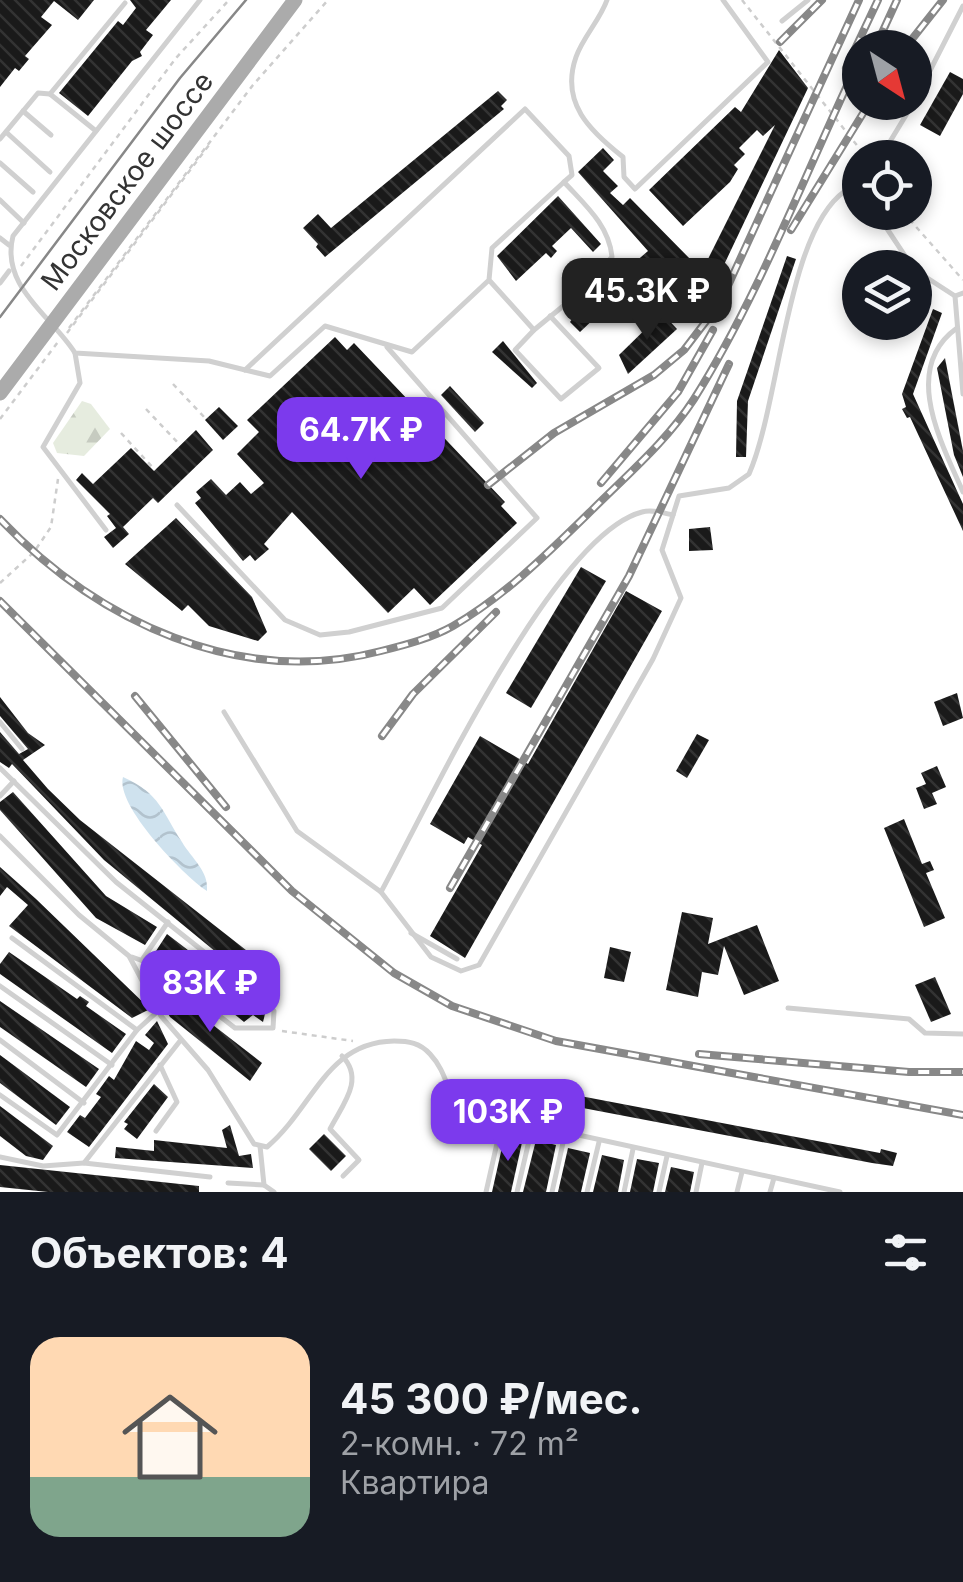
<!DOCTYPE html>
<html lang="ru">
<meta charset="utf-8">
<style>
:root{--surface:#171b24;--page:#20242c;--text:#f1f3f6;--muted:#9ea1a6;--line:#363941;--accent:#7c3aed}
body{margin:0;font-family:Inter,sans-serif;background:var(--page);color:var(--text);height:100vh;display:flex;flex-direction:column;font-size:38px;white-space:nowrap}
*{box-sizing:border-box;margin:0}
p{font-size:32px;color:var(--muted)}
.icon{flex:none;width:55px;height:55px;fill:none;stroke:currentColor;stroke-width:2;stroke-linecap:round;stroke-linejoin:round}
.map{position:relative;height:1192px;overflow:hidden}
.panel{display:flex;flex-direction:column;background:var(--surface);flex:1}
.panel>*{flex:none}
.needle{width:65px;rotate:144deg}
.buttons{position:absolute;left:842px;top:30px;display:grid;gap:20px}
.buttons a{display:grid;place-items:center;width:90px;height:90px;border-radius:50%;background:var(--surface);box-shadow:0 5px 15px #0003;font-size:50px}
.price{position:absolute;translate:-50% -85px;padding:0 22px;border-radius:20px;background:var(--accent);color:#fff;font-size:32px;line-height:65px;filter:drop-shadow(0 2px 5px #0008)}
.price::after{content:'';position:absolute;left:50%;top:60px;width:30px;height:22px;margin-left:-15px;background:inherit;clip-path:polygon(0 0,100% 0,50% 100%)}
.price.current{background:#222;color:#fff}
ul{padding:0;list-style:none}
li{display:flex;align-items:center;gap:30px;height:250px;padding:0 30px}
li+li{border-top:2px solid var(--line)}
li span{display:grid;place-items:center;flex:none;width:280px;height:200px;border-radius:30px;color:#555}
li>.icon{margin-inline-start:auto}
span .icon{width:120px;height:120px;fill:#fffc;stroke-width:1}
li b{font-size:42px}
h2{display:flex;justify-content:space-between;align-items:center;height:120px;padding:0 30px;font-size:42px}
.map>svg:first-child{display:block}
</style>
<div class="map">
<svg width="963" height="1192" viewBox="0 0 963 1192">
<defs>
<pattern id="forest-firs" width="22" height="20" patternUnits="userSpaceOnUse" patternTransform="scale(2.5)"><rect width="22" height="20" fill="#e6ecdf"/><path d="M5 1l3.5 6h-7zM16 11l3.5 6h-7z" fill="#c6cbc0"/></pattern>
<pattern id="water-waves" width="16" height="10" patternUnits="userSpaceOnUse" patternTransform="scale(2.5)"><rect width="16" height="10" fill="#cfe2ee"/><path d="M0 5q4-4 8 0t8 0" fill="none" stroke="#b2c2cd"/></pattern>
<pattern id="building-back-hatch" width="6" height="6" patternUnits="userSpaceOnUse" patternTransform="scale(2.5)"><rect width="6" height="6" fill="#1a1a1a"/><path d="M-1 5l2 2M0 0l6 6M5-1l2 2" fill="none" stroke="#333"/></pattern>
</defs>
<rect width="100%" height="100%" fill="#fff"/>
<path fill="url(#forest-firs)" d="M 82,401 L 91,404 L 110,429 L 84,456 L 57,453 L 53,443 Z"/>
<path fill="url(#water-waves)" d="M 123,777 C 161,794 162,812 182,842 C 192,859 209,871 207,891 C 183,875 115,805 123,777 Z"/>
<g fill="url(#building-back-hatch)">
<path d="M 0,0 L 94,0 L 78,20 L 54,1 L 41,17 L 52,25 L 25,56 L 29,59 L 19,71 L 15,68 L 0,87 Z"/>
<path d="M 130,0 L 171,0 L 146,30 L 153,35 L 140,52 L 142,56 L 132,61 L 88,116 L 59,93 L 118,21 L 123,25 L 136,8 Z"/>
<path d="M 779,50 L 808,88 L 703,309 L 690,295 L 775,125 L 763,136 L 757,130 L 739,148 L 745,154 L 734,165 L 738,169 L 730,182 L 683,226 L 649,190 L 735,107 L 741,112 Z"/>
<path d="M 950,72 L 963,79 L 963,94 L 940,136 L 920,125 Z"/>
<path d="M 498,91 L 507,100 L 501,106 L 504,109 L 325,257 L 316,247 L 318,244 L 303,228 L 318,214 L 331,228 Z"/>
<path d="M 603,148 L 614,160 L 603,171 L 618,186 L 610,193 L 623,205 L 630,198 L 693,262 L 675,279 L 663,266 L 640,286 L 635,280 L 580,332 L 570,322 L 578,311 L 648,251 L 578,172 Z"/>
<path d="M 558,196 L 601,244 L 593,252 L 571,228 L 552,246 L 557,251 L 551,258 L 546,253 L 516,281 L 497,256 Z"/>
<path d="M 787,256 L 796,259 L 748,401 L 746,457 L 736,457 L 737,401 Z"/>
<path d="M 933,309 L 942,313 L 913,394 L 963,504 L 963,531 L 910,417 L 907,418 L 902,409 L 906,407 L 902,394 Z"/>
<path d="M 662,313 L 677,329 L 628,374 L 619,355 Z"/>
<path d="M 335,337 L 347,350 L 354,343 L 505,502 L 501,506 L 517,523 L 430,605 L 414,588 L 388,613 L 292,512 L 264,544 L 269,549 L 255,561 L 250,555 L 243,561 L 195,503 L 201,498 L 196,492 L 211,479 L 226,495 L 240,482 L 251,494 L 264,483 L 237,454 L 259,432 L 247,420 Z"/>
<path d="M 503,341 L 537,383 L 532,388 L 492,352 Z"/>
<path d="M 945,358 L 963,451 L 963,477 L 954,455 L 937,368 Z"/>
<path d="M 450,386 L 484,423 L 475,432 L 441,395 Z"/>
<path d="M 219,407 L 238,426 L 223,440 L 205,420 Z"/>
<path d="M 196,430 L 213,450 L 158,503 L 153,498 L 123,527 L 129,534 L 113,548 L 104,537 L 116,528 L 107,516 L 110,514 L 76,480 L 82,473 L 93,484 L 131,448 L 154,471 Z"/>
<path d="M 176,518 L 252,597 L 267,632 L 258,641 L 209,626 L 188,605 L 182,611 L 125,564 Z"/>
<path d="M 710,527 L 713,550 L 689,551 L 689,529 Z"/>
<path d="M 581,567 L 606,581 L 531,708 L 506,693 Z"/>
<path d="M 626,591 L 662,611 L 465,958 L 430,936 L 482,845 L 468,837 L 464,844 L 430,824 L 480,736 L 528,764 Z"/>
<path d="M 957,693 L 963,718 L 943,726 L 934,702 Z"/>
<path d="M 0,697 L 28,733 L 45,745 L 23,760 L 48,789 L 80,820 L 251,954 L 247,959 L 258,969 L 250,980 L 104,860 L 12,764 L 9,768 L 0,762 L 0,732 L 19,754 L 28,749 L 0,716 Z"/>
<path d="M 697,734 L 709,740 L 687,778 L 676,771 Z"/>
<path d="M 937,766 L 946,787 L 932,793 L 937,804 L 924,809 L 916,788 L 926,784 L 921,773 Z"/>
<path d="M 13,792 L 106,896 L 157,927 L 145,945 L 96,918 L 0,810 L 0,802 Z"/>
<path d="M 904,819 L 922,864 L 930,861 L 934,870 L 926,873 L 945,918 L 924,927 L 884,828 Z"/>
<path d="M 0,867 L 36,899 L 150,1009 L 132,1018 L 9,926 L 28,905 L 7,887 L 0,896 Z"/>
<path d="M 682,912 L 713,918 L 708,944 L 757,925 L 779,981 L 744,995 L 724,946 L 718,975 L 702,972 L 698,997 L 666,990 Z"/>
<path d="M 167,934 L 266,1010 L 263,1022 L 253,1015 L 244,1022 L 156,951 Z"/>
<path d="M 610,947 L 631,952 L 624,982 L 604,978 Z"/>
<path d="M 9,952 L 77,999 L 80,996 L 89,1002 L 86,1006 L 126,1034 L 112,1053 L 0,974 L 0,964 Z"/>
<path d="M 935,977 L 951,1014 L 931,1022 L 915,985 Z"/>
<path d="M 164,987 L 262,1063 L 250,1081 L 170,1017 L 157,996 Z"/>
<path d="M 0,1001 L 99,1069 L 86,1087 L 0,1027 Z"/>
<path d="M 157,1021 L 168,1044 L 89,1147 L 67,1132 L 80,1115 L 85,1118 L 101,1097 L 96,1094 L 109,1076 L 114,1080 L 136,1041 L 149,1050 L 154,1043 L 145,1035 Z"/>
<path d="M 0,1055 L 70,1107 L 56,1125 L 0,1083 Z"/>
<path d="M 496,1080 L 880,1153 L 881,1149 L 897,1153 L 893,1166 L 872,1163 L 494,1091 Z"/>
<path d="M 154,1084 L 168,1097 L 137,1139 L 124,1129 L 128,1124 L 124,1122 Z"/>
<path d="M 0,1106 L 53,1146 L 43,1160 L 26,1156 L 0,1136 Z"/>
<path d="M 230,1125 L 239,1156 L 251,1154 L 253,1168 L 115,1158 L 116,1147 L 154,1151 L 154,1140 L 227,1148 L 222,1130 Z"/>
<path d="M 324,1134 L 346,1156 L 331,1171 L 309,1149 Z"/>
<path d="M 505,1134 L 523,1138 L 511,1192 L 492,1192 Z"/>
<path d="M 536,1140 L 556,1145 L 546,1192 L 523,1192 Z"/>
<path d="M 568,1148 L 590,1153 L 581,1192 L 558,1192 Z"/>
<path d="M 602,1155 L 624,1160 L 618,1192 L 593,1192 Z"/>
<path d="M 637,1159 L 659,1163 L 653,1192 L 630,1192 Z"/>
<path d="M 0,1165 L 199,1186 L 199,1192 L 48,1192 L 0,1187 Z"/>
<path d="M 671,1167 L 694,1172 L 690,1192 L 665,1192 Z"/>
</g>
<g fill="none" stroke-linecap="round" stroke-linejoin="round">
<g stroke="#cdcdcd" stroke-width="2.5" stroke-dasharray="5 5" stroke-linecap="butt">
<path d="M 742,0 L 867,158"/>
<path d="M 903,212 L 963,280"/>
<path d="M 21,266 L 176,58 L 229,0"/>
<path d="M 69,328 L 253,85 L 328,0"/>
<path d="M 67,333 L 209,145"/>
<path d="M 173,384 L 206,419"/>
<path d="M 146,409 L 180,445"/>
<path d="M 0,419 L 58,342"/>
<path d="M 121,433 L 155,470"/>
<path d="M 0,583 L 34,552 L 51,527 L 58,479"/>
<path d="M 282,1031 L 353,1041"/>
</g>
<g stroke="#d0d0d0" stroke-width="5">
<path d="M 200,0 L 13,236 C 0,287 52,316 75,353 L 209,361 L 270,376 L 325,326 L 412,352 L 489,280 L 492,248 L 564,182 C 585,205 609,225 612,257 L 585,288 L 534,330 L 489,280"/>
<path d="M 607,0 C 600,20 583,37 576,57 C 560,103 590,131 623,157 L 624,177 L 635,189 L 768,62 L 723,0"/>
<path d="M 782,21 L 808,0"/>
<path d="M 915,100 L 963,6"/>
<path d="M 23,111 L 51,135"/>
<path d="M 96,131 L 50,94 L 125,3"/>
<path d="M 6,132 L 50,172"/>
<path d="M 0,139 L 38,93 L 50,94"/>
<path d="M 880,158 L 914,102"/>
<path d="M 0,163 L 33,192"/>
<path d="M 852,191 L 860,182"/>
<path d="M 0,200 L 24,223"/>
<path d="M 876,212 L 913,268"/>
<path d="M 0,238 L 9,245"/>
<path d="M 915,270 L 955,296"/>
<path d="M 0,283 L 9,271"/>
<path d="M 963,293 L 955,296 L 963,394"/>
<path d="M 957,328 C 901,368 941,442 963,492"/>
<path d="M 534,330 L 515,350 L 561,399 L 599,368 L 550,316"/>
<path d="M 75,353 L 80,383 L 43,447 L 106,530"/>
<path d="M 245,370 L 525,109 L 569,156 L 572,175 L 564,182"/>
<path d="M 177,505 L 285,620 L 320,635 L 349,632 L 442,608 L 537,518 L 387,347"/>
<path d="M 224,712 L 297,831 L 381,892 L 431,957 L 461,971 L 479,965 L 653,659 L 681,598 L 662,550 L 679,496 L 729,488 L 749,474 C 780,404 786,232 845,191 L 860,193"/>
<path d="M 0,722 L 22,749"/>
<path d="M 0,768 L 116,882 L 267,1002 L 274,1011 L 273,1028 L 235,1028 L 154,965 L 132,957"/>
<path d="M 0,796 L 14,781"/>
<path d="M 0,836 L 79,915 L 129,956 L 161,1016 L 208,1070 L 254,1144 L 267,1147 C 314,1107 326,1042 394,1041 C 409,1041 420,1043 430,1054 C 446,1071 447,1091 459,1109 L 840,1192"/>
<path d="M 381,892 C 427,808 553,535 642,512 C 652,509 663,513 673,515"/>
<path d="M 411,933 L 457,959"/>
<path d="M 12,938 L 137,1030"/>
<path d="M 142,960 L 168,922"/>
<path d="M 0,986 L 112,1065"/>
<path d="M 788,1008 L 909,1019 L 925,1033 L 963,1034"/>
<path d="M 0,1040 L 84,1103"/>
<path d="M 180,1041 L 84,1163 L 210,1177"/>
<path d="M 342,1056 C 365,1079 343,1104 330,1129 L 359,1160 L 343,1176"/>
<path d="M 0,1095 L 57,1135 L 137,1030 L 158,1011"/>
<path d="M 156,1131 L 177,1102 L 160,1065"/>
<path d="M 260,1146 L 264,1185 L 274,1192"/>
<path d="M 0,1157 L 43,1166 L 84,1163"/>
<path d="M 228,1183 L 264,1185"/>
<path d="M 486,1192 L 502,1121"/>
<path d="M 517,1192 L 532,1128"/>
<path d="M 552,1192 L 565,1134"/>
<path d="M 587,1192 L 599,1142"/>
<path d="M 624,1192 L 633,1149"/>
<path d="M 659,1192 L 667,1156"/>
<path d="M 696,1192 L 702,1163"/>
<path d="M 737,1192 L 742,1172"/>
<path d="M 770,1192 L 774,1178"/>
</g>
<path stroke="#ababab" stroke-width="15" d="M 0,393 L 295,0"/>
<path stroke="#888" stroke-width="2.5" d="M 0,317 L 180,78 L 246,0"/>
<defs>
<g id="rail">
<path d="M 780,42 L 822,0"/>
<path d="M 875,48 L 897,0"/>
<path d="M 905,48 L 943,0"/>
<path d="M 846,68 L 878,0"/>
<path d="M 791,230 L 870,102"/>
<path d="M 601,483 L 678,392 L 713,330"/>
<path d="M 488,485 L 554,433 L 654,375 L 684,350 L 720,303 L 859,0"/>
<path d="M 0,519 C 98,622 239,688 381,651 C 405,645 432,638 453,626 C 505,596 549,552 592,510 C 627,475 667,441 694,399 C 759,296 807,169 860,58"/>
<path d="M 0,601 L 292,891 L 394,973 L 452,1006 L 556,1041 L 963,1115"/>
<path d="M 135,696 L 226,807"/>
<path d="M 382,736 L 413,694 L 496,612"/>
<path d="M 450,888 L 629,576 L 729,364"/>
<path d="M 699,1054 L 909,1072 L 963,1072"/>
</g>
</defs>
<use href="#rail" stroke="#888" stroke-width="8"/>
<use href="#rail" stroke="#fff" stroke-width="4" stroke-dasharray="11" stroke-linecap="butt"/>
</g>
<g text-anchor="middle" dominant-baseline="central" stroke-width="10" stroke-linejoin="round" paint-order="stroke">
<g font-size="28" fill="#333" stroke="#fff">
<text transform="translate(127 181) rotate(-53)">Московское шоссе</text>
</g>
</g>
</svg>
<div class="buttons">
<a><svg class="needle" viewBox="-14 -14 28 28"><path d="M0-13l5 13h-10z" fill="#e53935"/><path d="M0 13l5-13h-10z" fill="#9ea1a6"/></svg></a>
<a><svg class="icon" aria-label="locate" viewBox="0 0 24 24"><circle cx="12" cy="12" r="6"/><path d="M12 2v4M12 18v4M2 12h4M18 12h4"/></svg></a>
<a><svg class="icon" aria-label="layers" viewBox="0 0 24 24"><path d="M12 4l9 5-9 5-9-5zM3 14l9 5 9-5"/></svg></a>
</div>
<b class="price current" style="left:647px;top:343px">45.3K ₽</b>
<b class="price" style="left:361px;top:482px">64.7K ₽</b>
<b class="price" style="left:210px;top:1035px">83K ₽</b>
<b class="price" style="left:508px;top:1164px">103K ₽</b>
</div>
<section class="panel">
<h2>Объектов: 4<svg class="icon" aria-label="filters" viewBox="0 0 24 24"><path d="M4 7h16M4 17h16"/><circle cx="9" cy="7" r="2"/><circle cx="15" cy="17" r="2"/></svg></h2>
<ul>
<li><span style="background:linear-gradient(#ffd9b3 70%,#7fa58c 0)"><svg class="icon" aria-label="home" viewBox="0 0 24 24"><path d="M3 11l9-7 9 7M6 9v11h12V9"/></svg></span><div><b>45 300 ₽/мес.</b><p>2-комн. · 72 m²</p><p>Квартира</p></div></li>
</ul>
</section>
